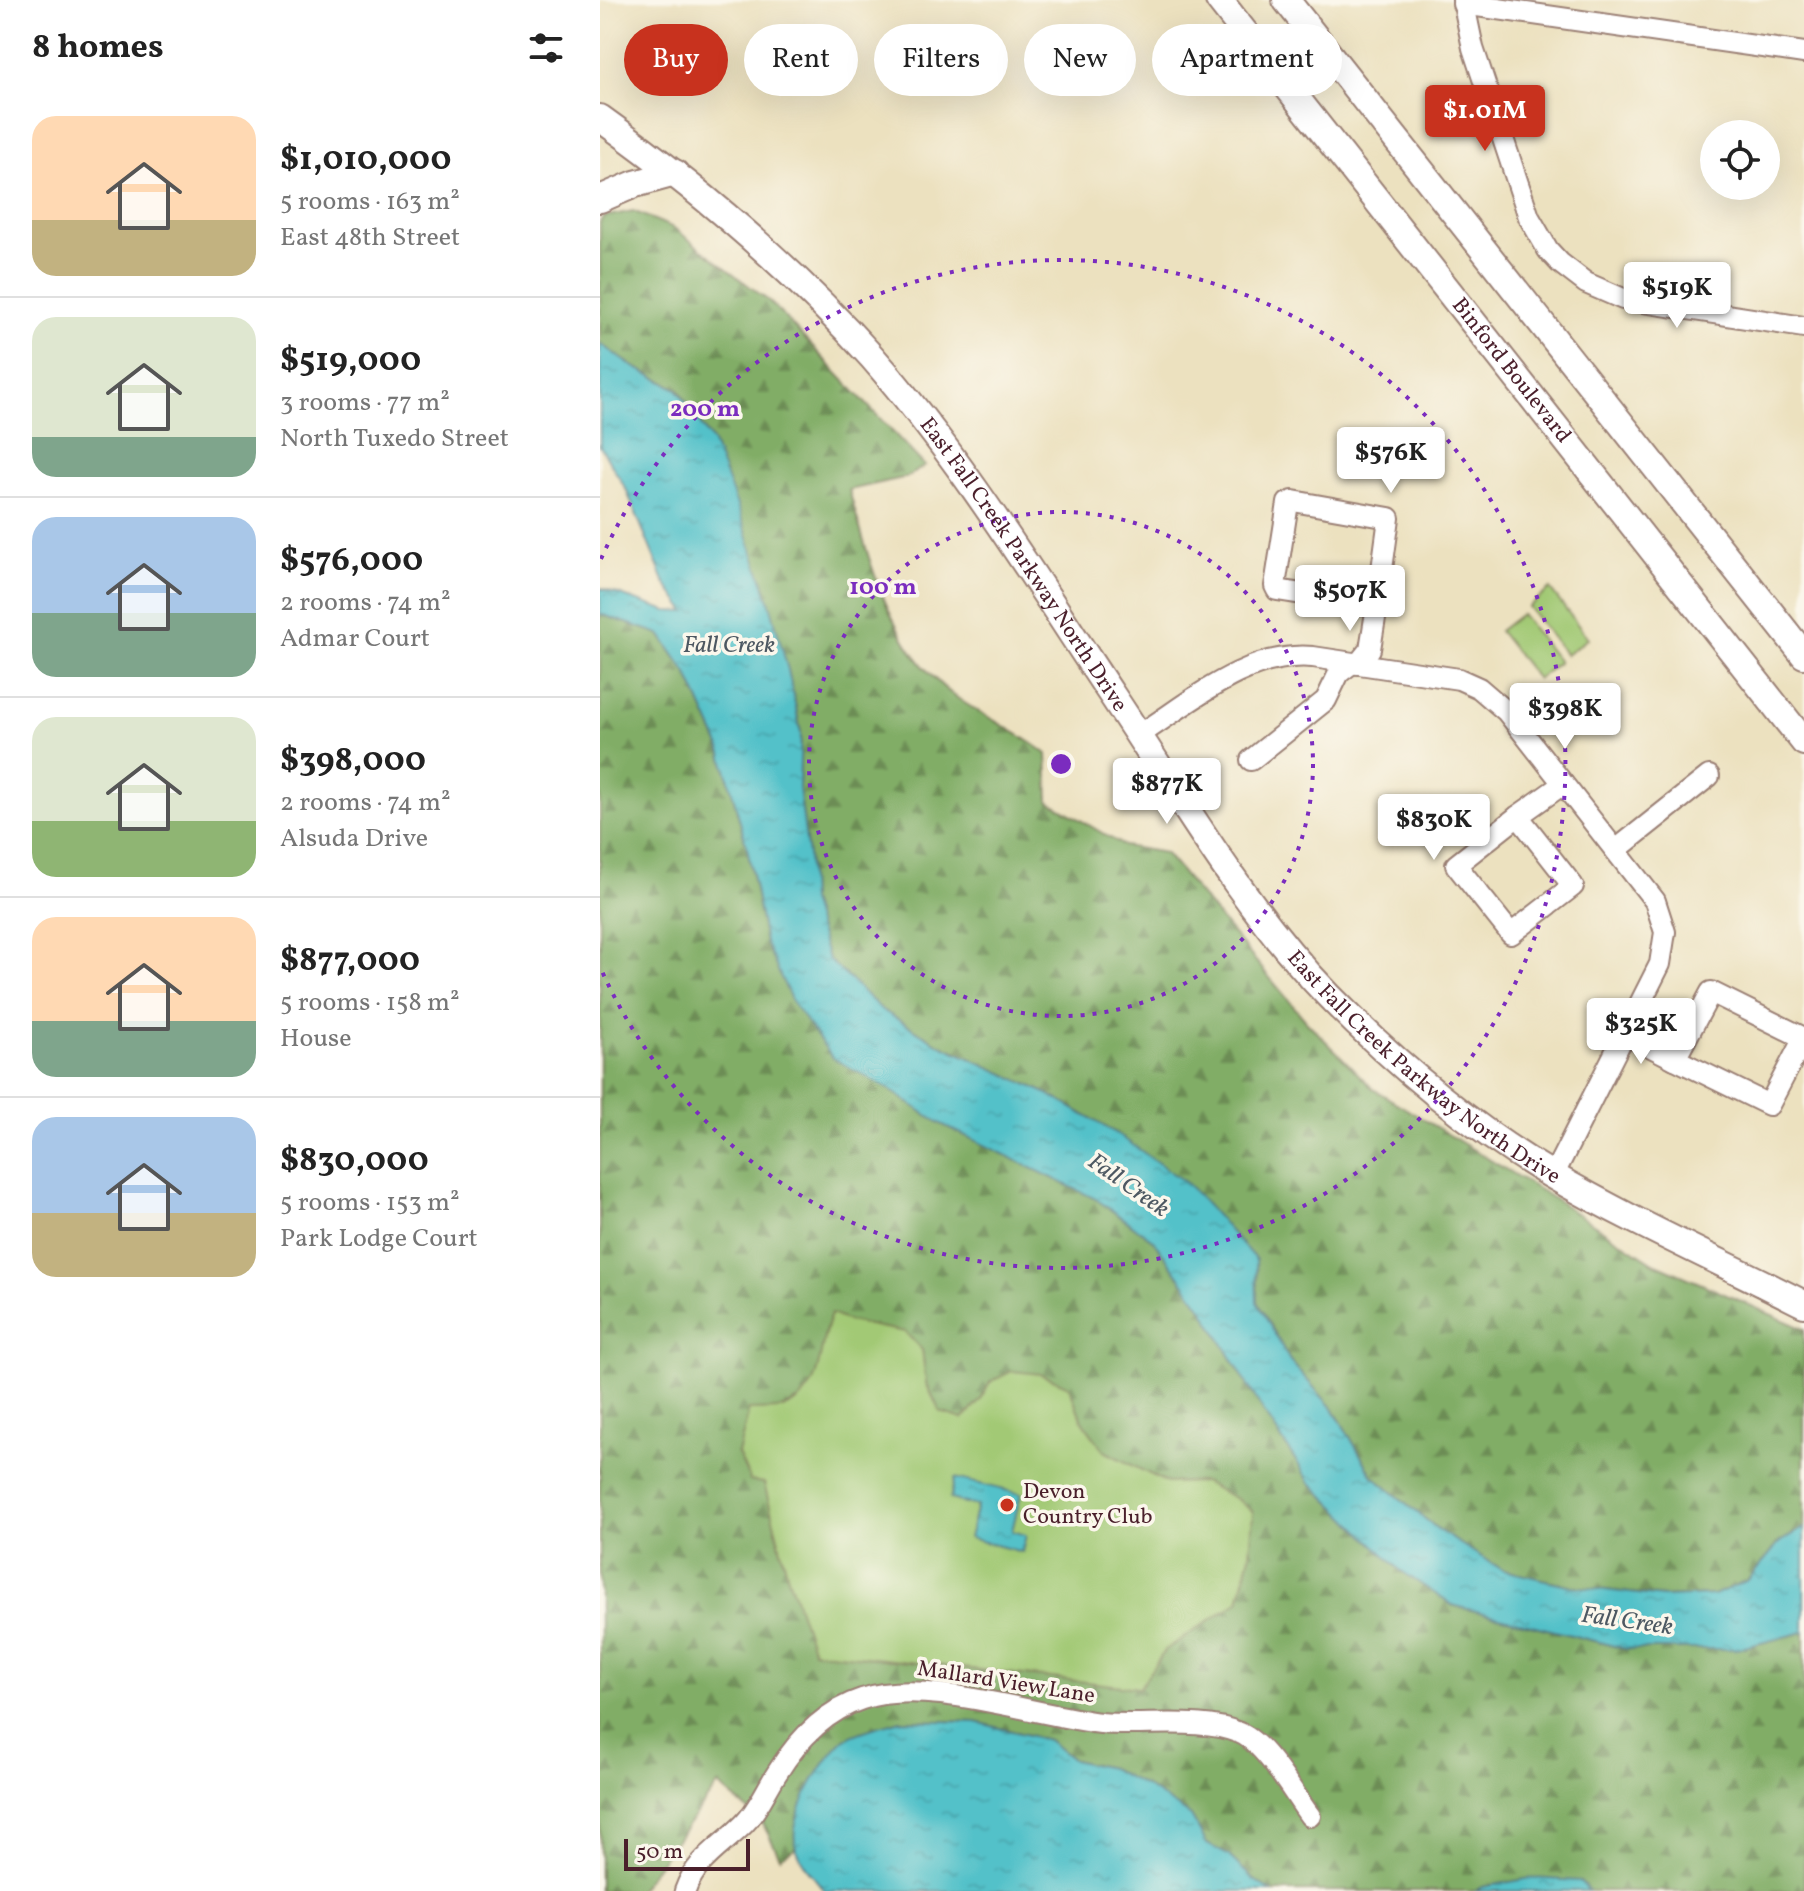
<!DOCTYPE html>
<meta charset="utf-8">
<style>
:root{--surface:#fff;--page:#f6f6f6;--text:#222;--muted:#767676;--line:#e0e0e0;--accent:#c8321e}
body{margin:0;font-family:Vollkorn,serif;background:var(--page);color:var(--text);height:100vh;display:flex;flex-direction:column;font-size:30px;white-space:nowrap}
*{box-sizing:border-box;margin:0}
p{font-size:26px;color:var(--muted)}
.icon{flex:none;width:44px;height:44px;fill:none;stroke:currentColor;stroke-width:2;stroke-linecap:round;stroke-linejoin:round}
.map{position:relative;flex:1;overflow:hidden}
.drawer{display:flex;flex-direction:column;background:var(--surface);width:600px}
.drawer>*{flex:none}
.banner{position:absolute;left:24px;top:24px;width:760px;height:72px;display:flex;gap:16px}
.controls{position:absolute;left:1100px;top:120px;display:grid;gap:16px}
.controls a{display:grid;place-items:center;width:80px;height:80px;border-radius:50%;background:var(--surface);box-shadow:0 8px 32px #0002;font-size:40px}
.scale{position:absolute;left:24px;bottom:20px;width:126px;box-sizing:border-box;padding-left:8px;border:4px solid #4a1f2b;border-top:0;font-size:22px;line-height:28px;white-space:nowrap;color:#4a1f2b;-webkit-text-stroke:6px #fbf7ec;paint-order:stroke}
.price{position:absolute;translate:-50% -68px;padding:0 18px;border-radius:8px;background:#fff;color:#222;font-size:26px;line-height:52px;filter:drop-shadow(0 2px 4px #0008)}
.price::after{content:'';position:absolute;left:50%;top:48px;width:24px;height:18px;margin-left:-12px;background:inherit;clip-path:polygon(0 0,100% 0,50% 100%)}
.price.selected{background:var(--accent);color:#fff}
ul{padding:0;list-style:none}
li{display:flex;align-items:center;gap:24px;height:200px;padding:0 32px}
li+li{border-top:2px solid var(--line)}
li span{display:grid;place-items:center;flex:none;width:224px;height:160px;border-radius:24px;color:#555}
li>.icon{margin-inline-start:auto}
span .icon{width:96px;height:96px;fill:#fffc;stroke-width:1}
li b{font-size:34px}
h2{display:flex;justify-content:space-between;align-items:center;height:96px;padding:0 32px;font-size:34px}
.chip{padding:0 28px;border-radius:36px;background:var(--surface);box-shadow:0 8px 32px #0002;font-size:28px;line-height:72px}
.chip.selected{background:var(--accent);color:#fff}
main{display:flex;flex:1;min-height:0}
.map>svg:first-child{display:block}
</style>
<main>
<section class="drawer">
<h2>8 homes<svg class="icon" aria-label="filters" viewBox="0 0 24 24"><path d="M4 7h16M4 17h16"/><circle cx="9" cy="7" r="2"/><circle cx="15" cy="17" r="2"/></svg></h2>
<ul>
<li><span style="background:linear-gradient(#ffd9b3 65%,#c2b280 0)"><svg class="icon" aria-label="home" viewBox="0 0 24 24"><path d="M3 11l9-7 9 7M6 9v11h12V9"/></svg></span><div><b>$1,010,000</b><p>5 rooms · 163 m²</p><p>East 48th Street</p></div></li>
<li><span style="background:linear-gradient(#dfe7d0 75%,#7fa58c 0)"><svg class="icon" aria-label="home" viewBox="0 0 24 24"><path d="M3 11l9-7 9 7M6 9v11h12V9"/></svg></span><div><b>$519,000</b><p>3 rooms · 77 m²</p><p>North Tuxedo Street</p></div></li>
<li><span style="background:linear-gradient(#a9c7e8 60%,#7fa58c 0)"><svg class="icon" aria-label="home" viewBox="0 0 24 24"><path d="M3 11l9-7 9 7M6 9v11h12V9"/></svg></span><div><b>$576,000</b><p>2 rooms · 74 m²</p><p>Admar Court</p></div></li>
<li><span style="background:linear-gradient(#dfe7d0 65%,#8fb573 0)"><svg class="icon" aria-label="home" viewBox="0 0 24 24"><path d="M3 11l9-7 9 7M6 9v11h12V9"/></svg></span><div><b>$398,000</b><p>2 rooms · 74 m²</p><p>Alsuda Drive</p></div></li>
<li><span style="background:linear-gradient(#ffd9b3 65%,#7fa58c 0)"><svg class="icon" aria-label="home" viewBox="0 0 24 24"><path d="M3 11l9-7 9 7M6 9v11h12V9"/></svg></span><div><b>$877,000</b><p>5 rooms · 158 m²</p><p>House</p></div></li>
<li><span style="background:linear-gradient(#a9c7e8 60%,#c2b280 0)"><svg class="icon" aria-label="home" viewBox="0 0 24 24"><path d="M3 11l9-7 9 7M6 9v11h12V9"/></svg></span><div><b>$830,000</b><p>5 rooms · 153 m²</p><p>Park Lodge Court</p></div></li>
</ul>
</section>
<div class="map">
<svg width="1204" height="1891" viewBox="0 0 1204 1891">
<defs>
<pattern id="forest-firs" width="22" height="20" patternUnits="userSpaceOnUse" patternTransform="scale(2)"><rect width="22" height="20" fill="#81ad66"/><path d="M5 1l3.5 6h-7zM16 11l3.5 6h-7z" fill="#6c8c54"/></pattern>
<pattern id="water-ripples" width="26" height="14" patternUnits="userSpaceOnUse" patternTransform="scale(2)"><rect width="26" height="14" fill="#53c1c9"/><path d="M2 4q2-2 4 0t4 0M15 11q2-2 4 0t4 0" fill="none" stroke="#4aa5ad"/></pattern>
</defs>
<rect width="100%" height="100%" fill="#fbf7ec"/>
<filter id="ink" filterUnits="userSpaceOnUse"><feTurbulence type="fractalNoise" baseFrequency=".0125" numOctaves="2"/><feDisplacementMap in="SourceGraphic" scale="16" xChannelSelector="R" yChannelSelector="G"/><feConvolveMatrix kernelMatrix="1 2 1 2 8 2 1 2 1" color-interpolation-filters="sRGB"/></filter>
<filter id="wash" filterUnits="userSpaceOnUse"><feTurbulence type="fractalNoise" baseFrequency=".006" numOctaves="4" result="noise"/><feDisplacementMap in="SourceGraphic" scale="32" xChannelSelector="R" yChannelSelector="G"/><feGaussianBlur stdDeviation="1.8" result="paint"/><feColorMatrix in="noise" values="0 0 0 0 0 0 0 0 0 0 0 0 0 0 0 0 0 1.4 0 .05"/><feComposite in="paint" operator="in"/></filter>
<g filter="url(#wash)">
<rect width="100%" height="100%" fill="#ece1bf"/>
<g fill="url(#forest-firs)" stroke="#666648" stroke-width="2" fill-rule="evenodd">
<path d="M 33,211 L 74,228 L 170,302 L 325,466 L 307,477 L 249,490 C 271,566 292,656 363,702 C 391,720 421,733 447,754 L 449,801 L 524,846 L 565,853 L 706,1021 L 772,1088 L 956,1200 L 1054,1263 L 1204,1329 L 1204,1528 L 1180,1542 L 1148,1580 L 1114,1595 L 1063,1597 L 972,1586 L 903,1570 L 841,1532 L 773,1476 L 734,1410 L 690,1361 L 657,1302 L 656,1260 L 519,1135 L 446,1093 L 339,1044 L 282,1010 L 228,959 L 210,901 L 208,855 L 199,788 L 201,733 L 188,670 L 113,443 L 78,389 L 34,367 L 0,344 L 0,222 L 3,217 Z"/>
<path d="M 0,614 L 60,634 L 88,675 L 120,746 L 148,852 L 165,942 L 233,1057 L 287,1088 L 339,1123 L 496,1199 L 554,1241 L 602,1308 L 662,1409 L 710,1482 L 754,1525 L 852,1605 L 1026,1649 L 1137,1649 L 1204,1632 L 1204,1891 L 989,1891 L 980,1881 L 883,1887 L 876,1891 L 671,1891 L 653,1879 L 628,1855 L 607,1844 L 591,1816 L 545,1786 L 510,1768 L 473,1760 L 448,1740 L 376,1722 L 301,1720 L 245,1739 L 213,1781 L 197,1816 L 195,1848 L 180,1857 L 162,1822 L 118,1785 L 38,1891 L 0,1891 ZM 231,1315 L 322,1350 L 326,1383 L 340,1412 L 363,1420 L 381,1400 L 390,1383 L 469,1386 L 482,1421 L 504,1451 L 567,1483 L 603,1482 L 650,1555 L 639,1601 L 565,1650 L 539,1688 L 214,1651 L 188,1577 L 164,1483 L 185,1407 C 192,1404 202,1400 207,1394 C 223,1376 220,1337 231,1315 Z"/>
</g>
<g fill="#a2c974" stroke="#767450" stroke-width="2">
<path d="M 950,589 L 988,638 L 966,655 L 928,607 Z"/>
<path d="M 921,614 L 959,662 L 937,679 L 899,631 Z"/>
<path d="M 231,1314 L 248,1321 L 305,1332 L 322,1350 L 326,1383 L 340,1412 L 363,1419 L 381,1400 L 390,1382 L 412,1371 L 441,1374 L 469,1386 L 482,1421 L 504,1451 L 567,1483 L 603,1482 L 637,1499 L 653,1512 L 650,1555 L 639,1601 L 565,1650 L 539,1688 L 213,1651 L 188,1577 L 164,1483 L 150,1481 L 138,1454 L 149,1410 C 160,1409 176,1411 187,1407 C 225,1392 217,1346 231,1314 Z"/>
</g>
<g fill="url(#water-ripples)" stroke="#4e707a" stroke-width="2">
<path d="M 0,344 L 34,367 L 77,389 L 113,443 L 137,505 L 169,600 L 188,670 L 201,733 L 199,788 L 208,855 L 210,901 L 228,959 L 282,1010 L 339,1044 L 446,1093 L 519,1135 L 589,1185 L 656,1260 L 657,1302 L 690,1361 L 734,1410 L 773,1476 L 841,1532 L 903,1570 L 972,1586 L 1063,1597 L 1114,1595 L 1148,1580 L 1180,1542 L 1204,1528 L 1204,1632 L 1137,1649 L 1026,1649 L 852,1605 L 800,1570 L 710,1482 L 662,1409 L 602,1308 L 554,1241 L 496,1199 L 339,1123 L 287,1088 L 233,1058 L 193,1004 L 165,942 L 148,852 L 120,746 L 88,675 L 60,634 L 0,614 L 0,588 L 67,611 L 86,612 L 64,581 L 26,489 L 0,446 Z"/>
<path d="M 355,1478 L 421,1494 L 412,1531 L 426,1535 L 422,1552 L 369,1538 L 377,1506 L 350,1499 Z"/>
<path d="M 301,1720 L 376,1722 L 448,1740 L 473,1760 L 510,1768 L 545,1786 L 591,1816 L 607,1844 L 628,1855 L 653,1879 L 671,1891 L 225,1891 C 215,1878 203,1866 197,1850 C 185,1820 221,1762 243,1741 C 253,1732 286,1725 301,1720 Z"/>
<path d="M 931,1878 L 980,1881 L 989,1891 L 876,1891 L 883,1887 Z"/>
</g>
</g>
<g filter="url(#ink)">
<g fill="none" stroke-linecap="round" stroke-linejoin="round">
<defs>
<g id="minor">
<path d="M 863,0 L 873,48 L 929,217 L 948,250 L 960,263 L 986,283 L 1023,299 L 1204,327"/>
<path d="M 863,4 L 1204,53"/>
<path d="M 693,501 L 789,518 L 777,606 L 677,590 L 675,586 L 688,503 Z"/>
<path d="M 758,664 L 770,649 L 777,606"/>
<path d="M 539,735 C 591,702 648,651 713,657 L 859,679 L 879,688 L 907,712 L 1055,901 L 1065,932 L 1060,964 L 953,1176"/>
<path d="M 651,760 L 726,700 L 739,673 L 752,663"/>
<path d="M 918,816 L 973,886 L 911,934 L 856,865 Z"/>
<path d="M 918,816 L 963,784"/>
<path d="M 1016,850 L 1109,776"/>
<path d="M 1111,992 L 1204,1038 L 1169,1105 L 1075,1059 Z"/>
<path d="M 1026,1034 L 1075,1059"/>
<path d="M 85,1891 C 96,1859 121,1847 144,1824 C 158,1810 166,1790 177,1773 C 197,1741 225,1711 262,1699 C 325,1677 433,1715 501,1723 C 544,1727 601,1717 640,1733 C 666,1744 693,1793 710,1816"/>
</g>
<g id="major">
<path id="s1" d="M 619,0 L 1204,742"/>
<path d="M 686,0 L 1204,655"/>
<path id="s2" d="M 0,118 C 98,188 191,267 272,357 C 363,461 436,581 512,695 C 581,798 642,906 729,996 C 795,1063 869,1126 950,1174 C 1032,1222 1120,1261 1204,1304"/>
<path d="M 0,199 L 35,184 L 75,173"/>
</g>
</defs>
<use href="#minor" stroke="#9b8075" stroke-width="24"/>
<use href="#major" stroke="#9b8075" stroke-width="30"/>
<use href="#minor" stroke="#fff" stroke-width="20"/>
<use href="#major" stroke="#fff" stroke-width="26"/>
</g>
</g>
<g fill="none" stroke="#7b2cbf" stroke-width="4" stroke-dasharray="4 8">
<circle cx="461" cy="764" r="252"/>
<path d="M1 559A504 504 0 1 1 1 969"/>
</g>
<circle fill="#c8321e" stroke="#fbf7ec" stroke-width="3" cx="407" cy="1505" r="8"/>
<g text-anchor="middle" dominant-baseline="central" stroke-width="7" stroke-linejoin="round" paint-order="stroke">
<g font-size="22" fill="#4a1f2b" stroke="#fbf7ec">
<text stroke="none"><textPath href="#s1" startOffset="472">Binford Boulevard</textPath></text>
<text stroke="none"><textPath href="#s2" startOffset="620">East Fall Creek Parkway North Drive</textPath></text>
<text stroke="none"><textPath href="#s2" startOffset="1268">East Fall Creek Parkway North Drive</textPath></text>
<text transform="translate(406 1683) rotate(9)">Mallard View Lane</text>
</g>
<g font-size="22" fill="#4a1f2b" stroke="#fbf7ec" text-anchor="start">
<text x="423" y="1492">Devon<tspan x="423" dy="25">Country Club</tspan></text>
</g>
<g font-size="24" font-style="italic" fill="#4d5862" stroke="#fbf7ec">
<text x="129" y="646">Fall Creek</text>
<text transform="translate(528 1186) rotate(35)">Fall Creek</text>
<text transform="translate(1027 1622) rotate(8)">Fall Creek</text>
</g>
</g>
<circle cx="461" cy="764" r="12" fill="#7b2cbf" stroke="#fbf7ec" stroke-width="4"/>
<g font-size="24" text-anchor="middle" font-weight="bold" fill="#7b2cbf" stroke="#fbf7ec" stroke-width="7" stroke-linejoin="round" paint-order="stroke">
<text x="105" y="416">200 m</text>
<text x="283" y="594">100 m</text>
</g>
</svg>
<div class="controls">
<a><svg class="icon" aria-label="locate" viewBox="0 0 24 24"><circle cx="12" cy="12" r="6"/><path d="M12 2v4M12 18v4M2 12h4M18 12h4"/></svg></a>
</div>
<div class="scale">50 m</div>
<b class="price selected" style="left:885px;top:153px">$1.01M</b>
<b class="price" style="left:1077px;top:330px">$519K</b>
<b class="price" style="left:791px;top:495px">$576K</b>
<b class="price" style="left:750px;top:633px">$507K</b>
<b class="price" style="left:965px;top:751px">$398K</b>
<b class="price" style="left:567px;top:826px">$877K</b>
<b class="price" style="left:834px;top:862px">$830K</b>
<b class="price" style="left:1041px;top:1066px">$325K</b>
<div class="banner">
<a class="chip selected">Buy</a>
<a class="chip">Rent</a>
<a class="chip">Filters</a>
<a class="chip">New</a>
<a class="chip">Apartment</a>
</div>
</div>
</main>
